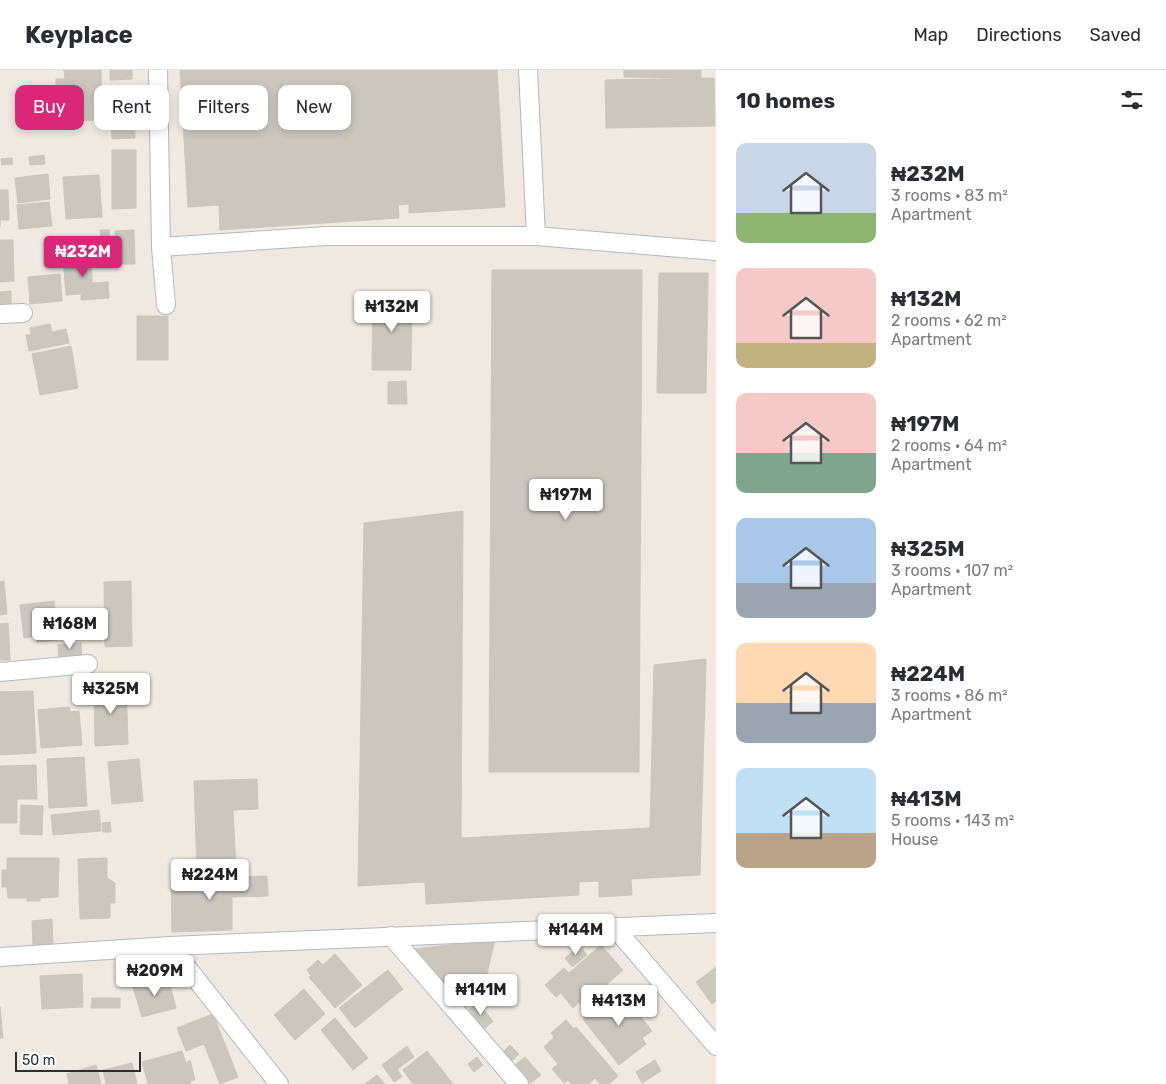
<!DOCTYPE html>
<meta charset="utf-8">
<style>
:root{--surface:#fff;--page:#f2f2f3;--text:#2b2b33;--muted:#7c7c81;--line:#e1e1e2;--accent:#db2777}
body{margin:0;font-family:Rubik,sans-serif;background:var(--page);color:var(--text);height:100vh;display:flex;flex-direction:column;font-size:19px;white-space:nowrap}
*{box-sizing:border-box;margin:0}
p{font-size:16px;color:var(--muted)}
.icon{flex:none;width:28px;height:28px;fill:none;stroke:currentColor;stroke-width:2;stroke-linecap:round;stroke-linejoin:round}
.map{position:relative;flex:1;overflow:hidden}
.side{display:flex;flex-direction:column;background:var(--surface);width:450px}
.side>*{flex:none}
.hud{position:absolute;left:15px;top:15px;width:475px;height:45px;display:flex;gap:10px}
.scale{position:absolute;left:15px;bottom:12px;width:126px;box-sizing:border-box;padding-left:5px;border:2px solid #2e2e2e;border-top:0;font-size:14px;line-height:18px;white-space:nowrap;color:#2e2e2e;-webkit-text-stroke:4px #fff;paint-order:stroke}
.price{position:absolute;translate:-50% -42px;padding:0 11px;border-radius:5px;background:#fff;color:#222;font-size:16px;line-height:32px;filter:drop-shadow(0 1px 2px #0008)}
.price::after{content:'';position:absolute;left:50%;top:30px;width:15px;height:11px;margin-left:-8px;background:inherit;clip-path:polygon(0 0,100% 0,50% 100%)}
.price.selected{background:var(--accent);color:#fff}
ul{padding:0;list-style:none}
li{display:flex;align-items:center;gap:15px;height:125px;padding:0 20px}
li span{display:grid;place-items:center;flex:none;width:140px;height:100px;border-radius:10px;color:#555}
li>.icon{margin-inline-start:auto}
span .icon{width:60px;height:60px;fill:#fffc;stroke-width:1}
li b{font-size:21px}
h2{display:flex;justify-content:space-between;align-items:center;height:60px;padding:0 20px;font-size:21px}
.pill{padding:0 18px;border-radius:10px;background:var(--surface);box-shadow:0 2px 8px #0003;font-size:18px;line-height:45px}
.pill.selected{background:var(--accent);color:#fff}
header{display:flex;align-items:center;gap:30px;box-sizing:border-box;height:70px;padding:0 25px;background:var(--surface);border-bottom:1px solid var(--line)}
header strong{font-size:24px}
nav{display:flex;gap:28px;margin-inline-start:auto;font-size:18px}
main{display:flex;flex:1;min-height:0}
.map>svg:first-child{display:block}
</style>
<header>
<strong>Keyplace</strong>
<nav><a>Map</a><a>Directions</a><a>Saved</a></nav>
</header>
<main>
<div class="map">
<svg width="716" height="1014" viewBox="0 0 716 1014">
<rect width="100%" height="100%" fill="#efe9e1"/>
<g fill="#cbc7bf" stroke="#cbc5ba">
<path d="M 64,0 L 101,0 L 102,50 L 65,51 L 65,31 L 56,31 L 56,9 L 65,9 Z"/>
<path d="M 110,0 L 132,0 L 132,9 L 110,10 Z"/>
<path d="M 180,0 L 497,0 L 505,137 L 409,143 L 409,134 L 398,135 L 399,148 L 220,160 L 219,135 L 188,137 Z"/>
<path d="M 624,0 L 701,0 L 701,8 L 624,7 Z"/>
<path d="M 714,8 L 715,56 L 606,58 L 605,10 Z"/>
<path d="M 134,23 L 135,68 L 112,69 L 110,24 Z"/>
<path d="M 112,80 L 136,80 L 136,138 L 112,139 Z"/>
<path d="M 44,85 L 45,94 L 30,95 L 29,87 Z"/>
<path d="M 12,88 L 13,94 L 2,95 L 1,89 Z"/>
<path d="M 48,104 L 50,129 L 18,133 L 15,108 Z"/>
<path d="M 99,105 L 102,147 L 66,149 L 63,107 Z"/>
<path d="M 0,120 L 8,120 L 9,150 L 0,150 L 0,156 Z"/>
<path d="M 49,132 L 52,156 L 19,159 L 17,135 Z"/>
<path d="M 100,160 L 109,160 L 110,169 L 101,169 Z"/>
<path d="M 134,160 L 135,194 L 116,194 L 115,161 Z"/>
<path d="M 0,170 L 13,170 L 14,211 L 0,212 Z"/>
<path d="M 91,184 L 92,213 L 108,212 L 109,228 L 81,230 L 81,224 L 66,225 L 63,186 Z"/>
<path d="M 492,200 L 642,200 L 639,702 L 489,702 Z"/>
<path d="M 659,203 L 708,203 L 706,323 L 657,323 Z"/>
<path d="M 60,204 L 62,231 L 30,234 L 28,207 Z"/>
<path d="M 11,221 L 11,234 L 0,235 L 0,222 Z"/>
<path d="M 373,225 L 412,226 L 411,300 L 372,300 Z"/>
<rect x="137" y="246" width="31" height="44"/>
<path d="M 50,254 L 52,262 L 66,259 L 69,273 L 29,281 L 26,265 L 31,265 L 30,258 Z"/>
<path d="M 71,276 L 78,318 L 40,325 L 32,284 Z"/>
<path d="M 406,311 L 407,334 L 388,334 L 388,312 Z"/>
<path d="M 463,441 L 461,768 L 650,758 L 654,595 L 706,589 L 700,805 L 631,809 L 632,825 L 599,827 L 599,811 L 579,812 L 579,825 L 426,834 L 425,812 L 358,816 L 364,453 Z"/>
<path d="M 4,511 L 7,544 L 0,545 L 0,512 Z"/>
<path d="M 131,511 L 132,576 L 105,577 L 104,512 Z"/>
<path d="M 54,531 L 58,570 L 37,572 L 37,566 L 24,568 L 20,535 Z"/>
<path d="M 8,553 L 10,590 L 0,590 L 0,554 Z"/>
<path d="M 81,573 L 82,586 L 59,588 L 58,575 Z"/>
<path d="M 126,613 L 128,674 L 95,676 L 94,618 L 105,617 L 105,614 Z"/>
<path d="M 33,621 L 36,683 L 0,685 L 0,622 Z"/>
<path d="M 69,637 L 70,642 L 79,641 L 82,675 L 41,678 L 38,640 Z"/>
<path d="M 84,687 L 87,736 L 49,738 L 47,689 Z"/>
<path d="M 139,689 L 143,731 L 112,734 L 108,692 Z"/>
<path d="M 36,695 L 37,729 L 17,729 L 17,753 L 0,753 L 0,696 Z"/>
<path d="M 257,709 L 258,739 L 233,740 L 236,798 L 197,800 L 194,711 Z"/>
<path d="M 21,735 L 43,736 L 42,765 L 20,764 Z"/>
<path d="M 99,740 L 101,761 L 53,765 L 51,745 Z"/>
<path d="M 110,752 L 111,762 L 103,762 L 102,753 Z"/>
<path d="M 7,788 L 59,788 L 58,827 L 40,828 L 40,831 L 27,831 L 27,828 L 8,828 L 7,817 L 2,817 L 2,800 L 7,800 Z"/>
<path d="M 107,788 L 107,808 L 115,813 L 115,833 L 110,833 L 110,848 L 80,849 L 78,789 Z"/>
<path d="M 267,806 L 268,826 L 232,827 L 232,860 L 172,862 L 171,809 Z"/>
<path d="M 52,849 L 53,875 L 33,876 L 32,851 Z"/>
<path d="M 495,870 L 482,924 L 445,918 L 413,879 Z"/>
<path d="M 601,875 L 623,900 L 582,936 L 579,932 L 573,938 L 561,923 L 556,927 L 545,915 L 564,898 L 569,903 Z"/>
<path d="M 580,876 L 587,885 L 572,897 L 565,888 Z"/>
<path d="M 335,884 L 362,915 L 335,938 L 309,907 L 311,905 L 307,900 L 318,890 L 323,895 Z"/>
<path d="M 716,897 L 716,931 L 712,934 L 696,912 Z"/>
<path d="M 388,900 L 403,919 L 355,958 L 339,938 Z"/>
<path d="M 82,904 L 83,937 L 42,939 L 40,906 Z"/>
<path d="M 168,907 L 176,938 L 142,947 L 133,917 Z"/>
<path d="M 304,919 L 325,944 L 295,970 L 274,945 Z"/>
<path d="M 620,920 L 652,961 L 642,968 L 646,974 L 619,995 L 583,949 Z"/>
<path d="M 92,928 L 120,928 L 120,938 L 91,938 Z"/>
<path d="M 478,933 L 493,951 L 484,959 L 469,940 Z"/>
<path d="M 0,937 L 3,968 L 0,968 Z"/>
<path d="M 213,944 L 238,1007 L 220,1014 L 204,974 L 186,981 L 177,958 Z"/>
<path d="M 335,948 L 368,988 L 353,1000 L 321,960 Z"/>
<path d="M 566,950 L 574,959 L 576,957 L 618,1006 L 609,1014 L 600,1014 L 595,1008 L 589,1014 L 571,1014 L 568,1010 L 564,1013 L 552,999 L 558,994 L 544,977 L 554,967 L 551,963 Z"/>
<path d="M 510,975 L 519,984 L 511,992 L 502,983 Z"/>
<path d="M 407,976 L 414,987 L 397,999 L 402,1007 L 394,1012 L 382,995 Z"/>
<path d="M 182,981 L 186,993 L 190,990 L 195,1010 L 190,1011 L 191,1014 L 148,1014 L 142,992 Z"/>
<path d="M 427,981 L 453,1014 L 413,1014 L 403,1000 Z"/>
<path d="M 477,987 L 483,995 L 474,1002 L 468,994 Z"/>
<path d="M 525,987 L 541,1005 L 531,1013 L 515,995 Z"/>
<path d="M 655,990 L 661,1001 L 642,1013 L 636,1002 Z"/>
<path d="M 132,993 L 137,1014 L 106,1014 L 103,1000 Z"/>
<path d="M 96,995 L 101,1014 L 69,1014 L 67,1004 Z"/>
<path d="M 377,1005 L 385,1014 L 365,1014 Z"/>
</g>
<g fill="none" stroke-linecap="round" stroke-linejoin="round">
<defs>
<g id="minor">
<path d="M 158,0 L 161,177 L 166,235"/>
<path d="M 528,0 L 536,166"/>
<path d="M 161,177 L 326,166 L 536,166 L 716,181"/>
<path d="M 0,244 L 23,243"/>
<path d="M 0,602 L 88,594"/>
<path d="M 615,858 L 716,976"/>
<path d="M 391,866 L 519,1014"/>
<path d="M 170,876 L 279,1014"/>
<path d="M 0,887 L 170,876 L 716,853"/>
</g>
</defs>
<use href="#minor" stroke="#b4b7c1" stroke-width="20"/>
<use href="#minor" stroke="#fff" stroke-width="18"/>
</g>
</svg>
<div class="scale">50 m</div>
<b class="price selected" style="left:83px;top:208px">₦232M</b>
<b class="price" style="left:392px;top:263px">₦132M</b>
<b class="price" style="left:566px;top:451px">₦197M</b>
<b class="price" style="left:70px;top:580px">₦168M</b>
<b class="price" style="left:111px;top:645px">₦325M</b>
<b class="price" style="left:210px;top:831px">₦224M</b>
<b class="price" style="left:576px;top:886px">₦144M</b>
<b class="price" style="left:155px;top:927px">₦209M</b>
<b class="price" style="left:481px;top:946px">₦141M</b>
<b class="price" style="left:619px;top:957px">₦413M</b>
<div class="hud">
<a class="pill selected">Buy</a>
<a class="pill">Rent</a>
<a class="pill">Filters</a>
<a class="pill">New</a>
</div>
</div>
<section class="side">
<h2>10 homes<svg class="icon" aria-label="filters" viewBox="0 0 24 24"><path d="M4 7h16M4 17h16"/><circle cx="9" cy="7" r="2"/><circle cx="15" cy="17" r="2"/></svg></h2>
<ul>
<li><span style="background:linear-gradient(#c9d6e8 70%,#8fb573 0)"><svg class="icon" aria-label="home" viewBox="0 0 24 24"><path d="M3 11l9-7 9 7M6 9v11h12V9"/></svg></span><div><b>₦232M</b><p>3 rooms · 83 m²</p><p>Apartment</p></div></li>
<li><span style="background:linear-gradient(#f6c9c9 75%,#c2b280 0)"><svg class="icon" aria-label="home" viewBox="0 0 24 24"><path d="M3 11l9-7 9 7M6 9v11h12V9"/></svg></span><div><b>₦132M</b><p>2 rooms · 62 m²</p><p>Apartment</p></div></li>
<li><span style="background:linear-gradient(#f6c9c9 60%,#7fa58c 0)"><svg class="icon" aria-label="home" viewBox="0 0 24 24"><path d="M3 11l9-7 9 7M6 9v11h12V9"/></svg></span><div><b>₦197M</b><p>2 rooms · 64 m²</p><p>Apartment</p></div></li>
<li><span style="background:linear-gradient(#a9c7e8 65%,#9aa5b1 0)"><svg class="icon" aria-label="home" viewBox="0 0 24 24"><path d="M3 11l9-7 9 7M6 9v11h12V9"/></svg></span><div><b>₦325M</b><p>3 rooms · 107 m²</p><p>Apartment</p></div></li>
<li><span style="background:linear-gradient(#ffd9b3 60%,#9aa5b1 0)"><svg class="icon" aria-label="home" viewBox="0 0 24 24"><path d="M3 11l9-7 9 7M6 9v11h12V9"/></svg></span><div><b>₦224M</b><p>3 rooms · 86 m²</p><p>Apartment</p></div></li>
<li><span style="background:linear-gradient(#bfe0f5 65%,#b9a48a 0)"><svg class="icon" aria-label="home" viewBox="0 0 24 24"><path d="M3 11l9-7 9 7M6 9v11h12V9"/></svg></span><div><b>₦413M</b><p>5 rooms · 143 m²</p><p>House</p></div></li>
</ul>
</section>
</main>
